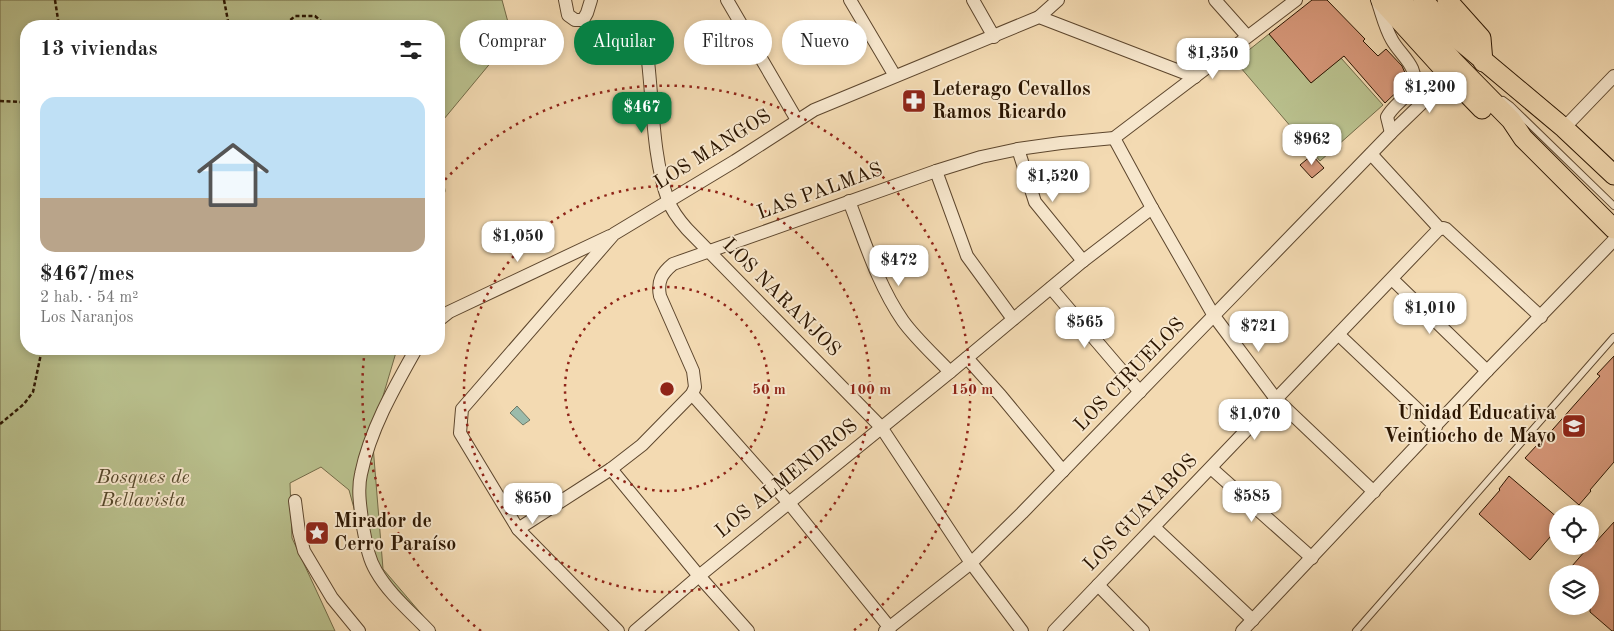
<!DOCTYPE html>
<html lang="es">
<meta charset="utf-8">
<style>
:root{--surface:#fff;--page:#f2f2f2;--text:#222;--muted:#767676;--accent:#0b8043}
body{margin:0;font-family:"Old Standard TT",serif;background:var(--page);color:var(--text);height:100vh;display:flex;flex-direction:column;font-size:19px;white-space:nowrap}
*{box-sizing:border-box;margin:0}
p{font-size:16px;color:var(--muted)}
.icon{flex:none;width:28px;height:28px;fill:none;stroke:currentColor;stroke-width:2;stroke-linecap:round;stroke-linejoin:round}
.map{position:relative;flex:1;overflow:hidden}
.panel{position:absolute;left:20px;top:20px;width:425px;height:335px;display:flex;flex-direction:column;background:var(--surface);border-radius:20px;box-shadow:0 2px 8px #0003}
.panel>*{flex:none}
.hud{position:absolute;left:460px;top:20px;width:475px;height:45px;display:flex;gap:10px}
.fabs{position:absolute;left:1549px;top:505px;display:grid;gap:10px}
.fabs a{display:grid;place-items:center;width:50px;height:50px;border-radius:50%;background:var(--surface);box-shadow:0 2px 8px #0003;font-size:25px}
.price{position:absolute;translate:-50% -42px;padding:0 11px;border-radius:10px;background:#fff;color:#222;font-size:16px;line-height:32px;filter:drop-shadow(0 1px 2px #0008)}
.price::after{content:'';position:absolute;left:50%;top:30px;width:15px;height:11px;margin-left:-8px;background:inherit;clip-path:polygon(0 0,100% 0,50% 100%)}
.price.selected{background:var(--accent);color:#fff}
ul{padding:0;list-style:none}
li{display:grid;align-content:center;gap:10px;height:265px;padding:0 20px}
li span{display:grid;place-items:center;height:155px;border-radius:15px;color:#555}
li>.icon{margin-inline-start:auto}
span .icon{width:90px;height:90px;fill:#fffc;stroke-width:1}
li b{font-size:21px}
h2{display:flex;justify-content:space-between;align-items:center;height:60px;padding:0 20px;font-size:21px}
.chip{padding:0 18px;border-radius:22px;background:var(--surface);box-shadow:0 2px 8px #0003;font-size:18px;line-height:45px}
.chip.selected{background:var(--accent);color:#fff}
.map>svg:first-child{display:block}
</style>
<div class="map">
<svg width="1614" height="631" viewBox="0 0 1614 631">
<rect width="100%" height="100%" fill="#f3dab2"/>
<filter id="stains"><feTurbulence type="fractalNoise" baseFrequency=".004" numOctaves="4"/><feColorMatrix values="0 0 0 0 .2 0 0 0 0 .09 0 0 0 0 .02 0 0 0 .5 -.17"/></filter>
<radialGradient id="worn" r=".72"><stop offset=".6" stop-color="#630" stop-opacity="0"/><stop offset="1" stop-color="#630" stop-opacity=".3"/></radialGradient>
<g fill="#b9c08d" stroke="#726a47">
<path d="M 0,0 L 502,0 L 512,37 L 439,125 L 439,26 L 26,26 L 26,349 L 397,349 L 372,433 L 383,569 L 436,631 L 425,631 L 373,578 L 349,490 L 321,467 L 290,483 L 292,538 L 335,631 L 0,631 Z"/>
<path d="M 1269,34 L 1311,83 L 1341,58 L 1383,105 L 1320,161 L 1235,61 Z"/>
<path d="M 439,149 L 445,191 L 439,212 Z"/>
</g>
<path fill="#9bbbab" stroke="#6e7967" d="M 517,406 L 530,420 L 523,425 L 510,413 Z"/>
<g fill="#d69779" stroke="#2b1501">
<path d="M 1312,0 L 1327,0 L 1365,39 L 1363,41 L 1378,56 L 1386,49 L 1402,66 L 1406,75 L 1405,84 L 1385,103 L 1344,56 L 1311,83 L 1269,34 Z"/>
<path d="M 1312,155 L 1324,168 L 1312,178 L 1300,165 Z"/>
<path d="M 1614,356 L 1614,462 L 1590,490 L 1591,491 L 1579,505 L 1525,458 L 1537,445 L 1538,446 L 1600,376 L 1597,374 Z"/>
<path d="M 1509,476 L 1558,518 L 1558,528 L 1530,560 L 1479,514 L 1500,490 L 1499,489 Z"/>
<path d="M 1614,522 L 1614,631 L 1612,631 L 1590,612 L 1590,574 L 1565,574 L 1592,543 L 1594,544 Z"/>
</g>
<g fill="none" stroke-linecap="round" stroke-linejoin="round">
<defs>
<g id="lane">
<path d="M 1503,100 L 1511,106 L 1614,206"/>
<path d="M 1356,631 L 1614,337"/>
</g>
<g id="street">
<path d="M 565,0 L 568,15 L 575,20 L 583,20 L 587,13 L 591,0"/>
<path d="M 727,0 L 797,120"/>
<path d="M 850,0 L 895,76"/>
<path d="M 973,0 L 994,37"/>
<path d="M 1215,0 L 1247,36"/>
<path d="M 1377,0 C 1382,14 1385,28 1392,40 C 1400,55 1421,68 1412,87 C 1406,99 1393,105 1387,117 L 1391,133"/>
<path d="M 1039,17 L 1058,0"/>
<path d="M 648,61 C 653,105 653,159 668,200 C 672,211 679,220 687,229 L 881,427 L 971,563 L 1022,631"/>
<path d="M 1564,128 L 1614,76"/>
<path d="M 1114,138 L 1152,208 L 1214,316 L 1276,399 L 1374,492"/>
<path d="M 1018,149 L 1035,202 L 1083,261"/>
<path d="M 1371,154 L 1440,229"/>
<path d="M 936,171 L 967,256 L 1013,319"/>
<path d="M 849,201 C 865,242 878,285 903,321 C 916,339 935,356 950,372"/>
<path d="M 1392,279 L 1487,371"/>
<path d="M 1051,288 L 1140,392"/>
<path d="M 439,320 L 449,312 L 610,236"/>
<path d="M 1339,335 L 1436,427"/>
<path d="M 416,349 C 394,388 370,430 361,474 C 357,491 361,511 363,527 C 366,542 368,558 376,571 C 389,594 411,612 429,631"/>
<path d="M 967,358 L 1001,396 L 1063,471"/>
<path d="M 692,394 L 789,503 L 890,628"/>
<path d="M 1211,468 L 1312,558"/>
<path d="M 611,469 L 699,576 L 748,631"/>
<path d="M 295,501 L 299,532 L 304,551 L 332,598 L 359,631"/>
<path d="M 1154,527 L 1253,620"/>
<path d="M 518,529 L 611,469 L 642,445 L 692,394 L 695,387 L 693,371 L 660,296 C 657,281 662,273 673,264 L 936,171 L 981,157 L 1018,149 L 1061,143 L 1114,138 L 1296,0"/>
<path d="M 1098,585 L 1143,631"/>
<path d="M 618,631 L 518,529 L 460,433 L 462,409 L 614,234 L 735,161 L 814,110 L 1039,17 L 1195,77"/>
<path d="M 635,631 L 699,576 L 950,372 L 1083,261 L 1152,208"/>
<path d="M 885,631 L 971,563 L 1022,513 L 1391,133 L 1450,76"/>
<path d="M 1054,631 L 1438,230 L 1443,228 L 1446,229 L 1541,317"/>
<path d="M 1242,631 L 1487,371 L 1614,240"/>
</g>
<g id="primary">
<path d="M 1381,0 L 1450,76 L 1482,109"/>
<path d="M 1401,0 L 1454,62 L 1511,120 L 1523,138 L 1614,229"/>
<path d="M 1423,0 L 1459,40 L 1564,128 L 1614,175"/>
<path d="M 1447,0 L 1481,38 L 1483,62"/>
</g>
</defs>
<use href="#lane" stroke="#5d462d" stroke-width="8"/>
<use href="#street" stroke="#5d462d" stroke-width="14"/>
<use href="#primary" stroke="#2b1501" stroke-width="21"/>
<g stroke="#2b1501" stroke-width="2.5" stroke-dasharray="4 2.5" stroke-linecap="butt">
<path d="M 55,0 L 59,26"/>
<path d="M 224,0 L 229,26"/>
<path d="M 279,26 L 288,22 L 295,16 L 315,16 L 327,26"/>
<path d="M 0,101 L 22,102 L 26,101"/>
<path d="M 0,424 L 24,404 L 33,392 L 42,349"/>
</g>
<use href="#lane" stroke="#f7e7cd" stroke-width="6"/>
<use href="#street" stroke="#f7e7cd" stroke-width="12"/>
<use href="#primary" stroke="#f3dab2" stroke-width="19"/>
</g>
<g fill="none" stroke="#8f2418" stroke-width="2.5" stroke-dasharray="2.5 5">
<circle cx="667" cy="389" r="102"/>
<circle cx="667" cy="389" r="203"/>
<path d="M481 631A305 305 0 0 1 365 349M440 185A305 305 0 1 1 853 631"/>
</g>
<defs>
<symbol id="pharmacy-square" viewBox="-11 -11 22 22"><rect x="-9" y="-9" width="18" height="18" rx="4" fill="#8f2418" stroke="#f7e7cd"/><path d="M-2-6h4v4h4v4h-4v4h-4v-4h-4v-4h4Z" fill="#fff"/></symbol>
<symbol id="school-square" viewBox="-11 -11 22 22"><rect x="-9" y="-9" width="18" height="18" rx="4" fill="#8f2418" stroke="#f7e7cd"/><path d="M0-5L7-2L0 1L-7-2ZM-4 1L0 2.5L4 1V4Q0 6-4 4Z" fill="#fff"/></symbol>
<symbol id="sight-square" viewBox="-11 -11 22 22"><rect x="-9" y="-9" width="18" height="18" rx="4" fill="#8f2418" stroke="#f7e7cd"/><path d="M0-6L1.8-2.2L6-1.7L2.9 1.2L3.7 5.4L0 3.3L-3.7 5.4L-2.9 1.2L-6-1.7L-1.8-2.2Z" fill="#fff"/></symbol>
</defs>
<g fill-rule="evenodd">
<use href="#pharmacy-square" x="900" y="87" width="28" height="28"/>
<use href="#school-square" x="1560" y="412" width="28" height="28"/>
<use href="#sight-square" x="303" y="519" width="28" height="28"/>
</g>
<g text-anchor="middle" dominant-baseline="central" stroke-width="4" stroke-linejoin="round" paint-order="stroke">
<g font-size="20" font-weight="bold" fill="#2b1501" stroke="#f7e7cd" text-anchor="start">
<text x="932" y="90">Leterago Cevallos<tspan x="932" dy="23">Ramos Ricardo</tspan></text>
<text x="1556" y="414" text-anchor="end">Unidad Educativa<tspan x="1556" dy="23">Veintiocho de Mayo</tspan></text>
<text x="334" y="522">Mirador de<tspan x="334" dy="23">Cerro Paraíso</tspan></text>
</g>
<g font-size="20" fill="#2b1501" stroke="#f7e7cd">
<text transform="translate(713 150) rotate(-32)">LOS MANGOS</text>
<text transform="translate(820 192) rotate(-20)">LAS PALMAS</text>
<text transform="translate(781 298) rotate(45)">LOS NARANJOS</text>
<text transform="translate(1130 375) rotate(-46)">LOS CIRUELOS</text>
<text transform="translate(787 479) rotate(-39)">LOS ALMENDROS</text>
<text transform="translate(1141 513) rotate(-46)">LOS GUAYABOS</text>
</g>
<g font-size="20" font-style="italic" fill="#56482b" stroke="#f7e7cd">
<text x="143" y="478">Bosques de<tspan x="143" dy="23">Bellavista</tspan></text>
</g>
</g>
<circle cx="667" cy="389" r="8" fill="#8f2418" stroke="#f7e7cd" stroke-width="2.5"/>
<g font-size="15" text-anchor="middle" font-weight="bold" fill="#8f2418" stroke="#f7e7cd" stroke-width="4" stroke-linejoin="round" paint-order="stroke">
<text x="769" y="394">50 m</text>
<text x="870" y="394">100 m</text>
<text x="972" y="394">150 m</text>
</g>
<rect width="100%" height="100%" filter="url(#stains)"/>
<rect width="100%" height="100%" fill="url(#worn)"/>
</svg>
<div class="fabs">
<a><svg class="icon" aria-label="locate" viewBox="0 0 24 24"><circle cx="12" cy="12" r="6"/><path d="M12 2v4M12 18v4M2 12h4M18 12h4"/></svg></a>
<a><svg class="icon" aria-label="layers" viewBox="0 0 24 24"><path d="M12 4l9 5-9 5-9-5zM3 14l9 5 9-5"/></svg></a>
</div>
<b class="price" style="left:1213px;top:80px">$1,350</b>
<b class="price" style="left:1430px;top:114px">$1,200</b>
<b class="price selected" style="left:642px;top:134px">$467</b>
<b class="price" style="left:1312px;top:166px">$962</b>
<b class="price" style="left:1053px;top:203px">$1,520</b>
<b class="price" style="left:518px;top:263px">$1,050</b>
<b class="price" style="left:899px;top:287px">$472</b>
<b class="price" style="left:1430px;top:335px">$1,010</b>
<b class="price" style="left:1085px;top:349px">$565</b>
<b class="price" style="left:1259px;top:353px">$721</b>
<b class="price" style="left:1255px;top:441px">$1,070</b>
<b class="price" style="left:1252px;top:523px">$585</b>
<b class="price" style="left:533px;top:525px">$650</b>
<div class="hud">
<a class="chip">Comprar</a>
<a class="chip selected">Alquilar</a>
<a class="chip">Filtros</a>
<a class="chip">Nuevo</a>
</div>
<section class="panel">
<h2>13 viviendas<svg class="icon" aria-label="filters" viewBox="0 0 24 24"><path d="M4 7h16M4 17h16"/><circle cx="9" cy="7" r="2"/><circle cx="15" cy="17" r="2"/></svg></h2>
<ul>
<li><span style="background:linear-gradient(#bfe0f5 65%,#b9a48a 0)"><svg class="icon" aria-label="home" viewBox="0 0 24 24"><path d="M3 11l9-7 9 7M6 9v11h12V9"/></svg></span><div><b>$467/mes</b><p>2 hab. · 54 m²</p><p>Los Naranjos</p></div></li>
</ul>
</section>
</div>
